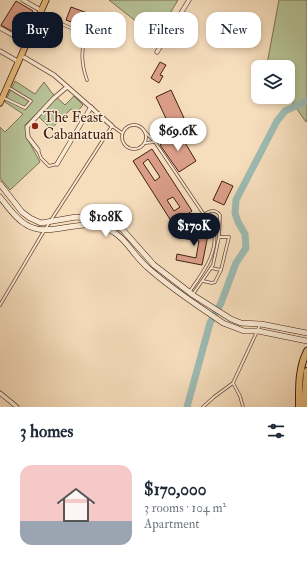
<!DOCTYPE html>
<meta charset="utf-8">
<style>
:root{--surface:#fff;--page:#f6f6f7;--text:#1f2937;--muted:#747a83;--accent:#111827}
body{margin:0;font-family:"IM FELL Double Pica",serif;background:var(--page);color:var(--text);height:100vh;display:flex;flex-direction:column;font-size:15px;white-space:nowrap}
*{box-sizing:border-box;margin:0}
p{font-size:13px;color:var(--muted)}
.icon{flex:none;width:22px;height:22px;fill:none;stroke:currentColor;stroke-width:2;stroke-linecap:round;stroke-linejoin:round}
.map{position:relative;height:407px;overflow:hidden}
.side{display:flex;flex-direction:column;background:var(--surface);flex:1}
.side>*{flex:none}
.banner{position:absolute;left:12px;top:12px;width:283px;height:36px;display:flex;gap:8px}
.controls{position:absolute;left:251px;top:60px;display:grid;gap:8px}
.controls a{display:grid;place-items:center;width:44px;height:44px;border-radius:8px;background:var(--surface);box-shadow:0 2px 6px #0003;font-size:20px}
.price{position:absolute;translate:-50% -34px;padding:0 9px;border-radius:14px;background:#fff;color:#222;font-size:13px;line-height:26px;filter:drop-shadow(0 1px 2px #0008)}
.price::after{content:'';position:absolute;left:50%;top:24px;width:12px;height:9px;margin-left:-6px;background:inherit;clip-path:polygon(0 0,100% 0,50% 100%)}
.price.on{background:var(--accent);color:#fff}
ul{padding:0;list-style:none}
li{display:flex;align-items:center;gap:12px;height:100px;padding:0 20px}
li span{display:grid;place-items:center;flex:none;width:112px;height:80px;border-radius:12px;color:#555}
li>.icon{margin-inline-start:auto}
span .icon{width:48px;height:48px;fill:#fffc;stroke-width:1}
li b{font-size:17px}
h2{display:flex;justify-content:space-between;align-items:center;height:48px;padding:0 20px;font-size:17px}
.chip{padding:0 14px;border-radius:12px;background:var(--surface);box-shadow:0 2px 6px #0003;font-size:14px;line-height:36px}
.chip.on{background:var(--accent);color:#fff}
.map>svg:first-child{display:block}
</style>
<div class="map">
<svg width="307" height="407" viewBox="0 0 307 407">
<rect width="100%" height="100%" fill="#f6ddbc"/>
<filter id="stains"><feTurbulence type="fractalNoise" baseFrequency=".005" numOctaves="4"/><feColorMatrix values="0 0 0 0 .2 0 0 0 0 .09 0 0 0 0 .02 0 0 0 .5 -.17"/></filter>
<radialGradient id="worn" r=".72"><stop offset=".6" stop-color="#630" stop-opacity="0"/><stop offset="1" stop-color="#630" stop-opacity=".3"/></radialGradient>
<g fill="#b6c296" stroke="#7c7154">
<path d="M 109,0 L 178,0 L 156,37 Z"/>
<path d="M 279,0 L 307,0 L 307,120 L 306,122 L 288,96 L 288,67 L 269,67 L 267,64 Z"/>
<path d="M 15,81 L 35,94 L 44,82 L 52,93 L 65,105 L 74,96 L 83,105 L 77,112 L 71,109 L 51,129 L 36,114 L 25,125 L 27,138 L 40,162 L 10,190 L 0,178 L 0,127 L 5,132 L 23,114 L 5,102 Z"/>
</g>
<g fill="none" stroke-linecap="round" stroke-linejoin="round">
<path stroke="#9dbbb3" stroke-width="7" d="M 187,407 L 210,323 L 221,303 L 236,263 L 246,248 L 245,234 L 238,222 L 235,213 L 236,200 L 277,121 L 285,111 L 307,101"/>
</g>
<g fill="#db9e88" stroke="#422013" fill-rule="evenodd">
<path d="M 16,1 L 33,11 L 19,35 L 1,25 Z"/>
<path d="M 71,7 L 90,14 L 85,27 L 66,20 Z"/>
<path d="M 160,62 L 166,65 L 160,75 L 163,76 L 159,83 L 151,78 Z"/>
<path d="M 171,90 L 184,118 L 169,125 L 156,97 Z"/>
<path d="M 178,131 L 196,161 L 179,172 L 160,145 Z"/>
<path d="M 152,149 L 192,211 L 173,224 L 133,161 ZM 148,159 L 160,177 L 155,181 L 143,163 ZM 173,197 L 180,207 L 174,211 L 167,200 Z"/>
<path d="M 222,181 L 233,186 L 224,205 L 213,200 Z"/>
<path d="M 181,230 L 208,235 L 202,265 L 176,260 L 177,254 L 196,258 L 199,241 L 180,238 Z"/>
</g>
<g fill="none" stroke-linecap="round" stroke-linejoin="round">
<defs>
<g id="service">
<path d="M 41,15 L 87,35 L 93,22"/>
<path d="M 87,35 C 80,49 82,66 87,80"/>
<path d="M 4,98 L 25,108 L 31,101 L 8,87"/>
<circle cx="134" cy="137" r="12"/>
<path d="M 144,131 L 155,142 L 213,228 C 220,251 202,274 190,291"/>
<path d="M 145,143 L 155,142"/>
<path d="M 38,150 L 41,158 L 49,166 L 57,164"/>
<path d="M 211,268 L 221,270"/>
<path d="M 203,281 L 212,283 L 215,282 L 221,270 L 229,237 L 219,237"/>
<path d="M 193,294 L 213,265 L 219,237 L 220,215 C 215,209 210,210 204,215"/>
<path d="M 0,305 L 44,231 L 112,126 L 122,133"/>
<path d="M 233,383 L 240,396 L 243,407"/>
<path d="M 203,407 L 214,397 L 233,383 L 260,325"/>
</g>
<g id="minor">
<path d="M 23,0 L 42,11"/>
<path d="M 0,28 L 27,43"/>
<path d="M 0,51 L 19,62"/>
<path d="M 157,52 L 189,0"/>
<path d="M 22,56 L 54,75 L 112,126"/>
<path d="M 38,150 L 28,137 L 27,127 L 54,98 L 67,87"/>
<path d="M 57,164 L 91,107"/>
<path d="M 0,393 L 17,407"/>
</g>
<g id="secondary">
<path d="M 0,184 L 22,212 L 30,218 L 41,223 L 76,217 L 93,218 L 103,220 L 122,229 L 154,265 L 193,295 L 231,319 L 241,323 L 261,324 L 307,333"/>
<path d="M 0,197 C 7,206 15,218 25,224 C 49,240 78,216 108,229 C 126,237 132,254 147,267 C 170,288 197,305 223,323 L 244,331 L 258,331 L 307,341"/>
</g>
<path id="primary" d="M 0,103 L 46,0"/>
<g id="trunk">
<path d="M 299,407 C 299,388 298,369 307,351"/>
<path d="M 304,407 L 307,371"/>
</g>
</defs>
<use href="#service" stroke="#6f4f3d" stroke-width="3.5"/>
<use href="#minor" stroke="#6f4f3d" stroke-width="5"/>
<use href="#secondary" stroke="#422013" stroke-width="6"/>
<use href="#primary" stroke="#422013" stroke-width="7"/>
<use href="#trunk" stroke="#422013" stroke-width="8"/>
<use href="#service" stroke="#f9e9d3" stroke-width="2"/>
<use href="#minor" stroke="#f9e9d3" stroke-width="3.5"/>
<use href="#secondary" stroke="#f9e9d3" stroke-width="5"/>
<use href="#primary" stroke="#ebbe7e" stroke-width="5.5"/>
<use href="#trunk" stroke="#ebbe7e" stroke-width="6"/>
</g>
<circle fill="#8f2418" stroke="#f9e9d3" stroke-width="1.5" cx="35" cy="126" r="4"/>
<g text-anchor="middle" dominant-baseline="central" stroke-width="3" stroke-linejoin="round" paint-order="stroke">
<g font-size="15" fill="#422013" stroke="#f9e9d3" text-anchor="start">
<text x="43" y="117">The Feast<tspan x="43" dy="17">Cabanatuan</tspan></text>
</g>
</g>
<rect width="100%" height="100%" filter="url(#stains)"/>
<rect width="100%" height="100%" fill="url(#worn)"/>
</svg>
<div class="controls">
<a><svg class="icon" aria-label="layers" viewBox="0 0 24 24"><path d="M12 4l9 5-9 5-9-5zM3 14l9 5 9-5"/></svg></a>
</div>
<b class="price" style="left:178px;top:152px">$69.6K</b>
<b class="price" style="left:106px;top:238px">$108K</b>
<b class="price on" style="left:194px;top:247px">$170K</b>
<div class="banner">
<a class="chip on">Buy</a>
<a class="chip">Rent</a>
<a class="chip">Filters</a>
<a class="chip">New</a>
</div>
</div>
<section class="side">
<h2>3 homes<svg class="icon" aria-label="filters" viewBox="0 0 24 24"><path d="M4 7h16M4 17h16"/><circle cx="9" cy="7" r="2"/><circle cx="15" cy="17" r="2"/></svg></h2>
<ul>
<li><span style="background:linear-gradient(#f6c9c9 70%,#9aa5b1 0)"><svg class="icon" aria-label="home" viewBox="0 0 24 24"><path d="M3 11l9-7 9 7M6 9v11h12V9"/></svg></span><div><b>$170,000</b><p>3 rooms · 104 m²</p><p>Apartment</p></div></li>
</ul>
</section>
